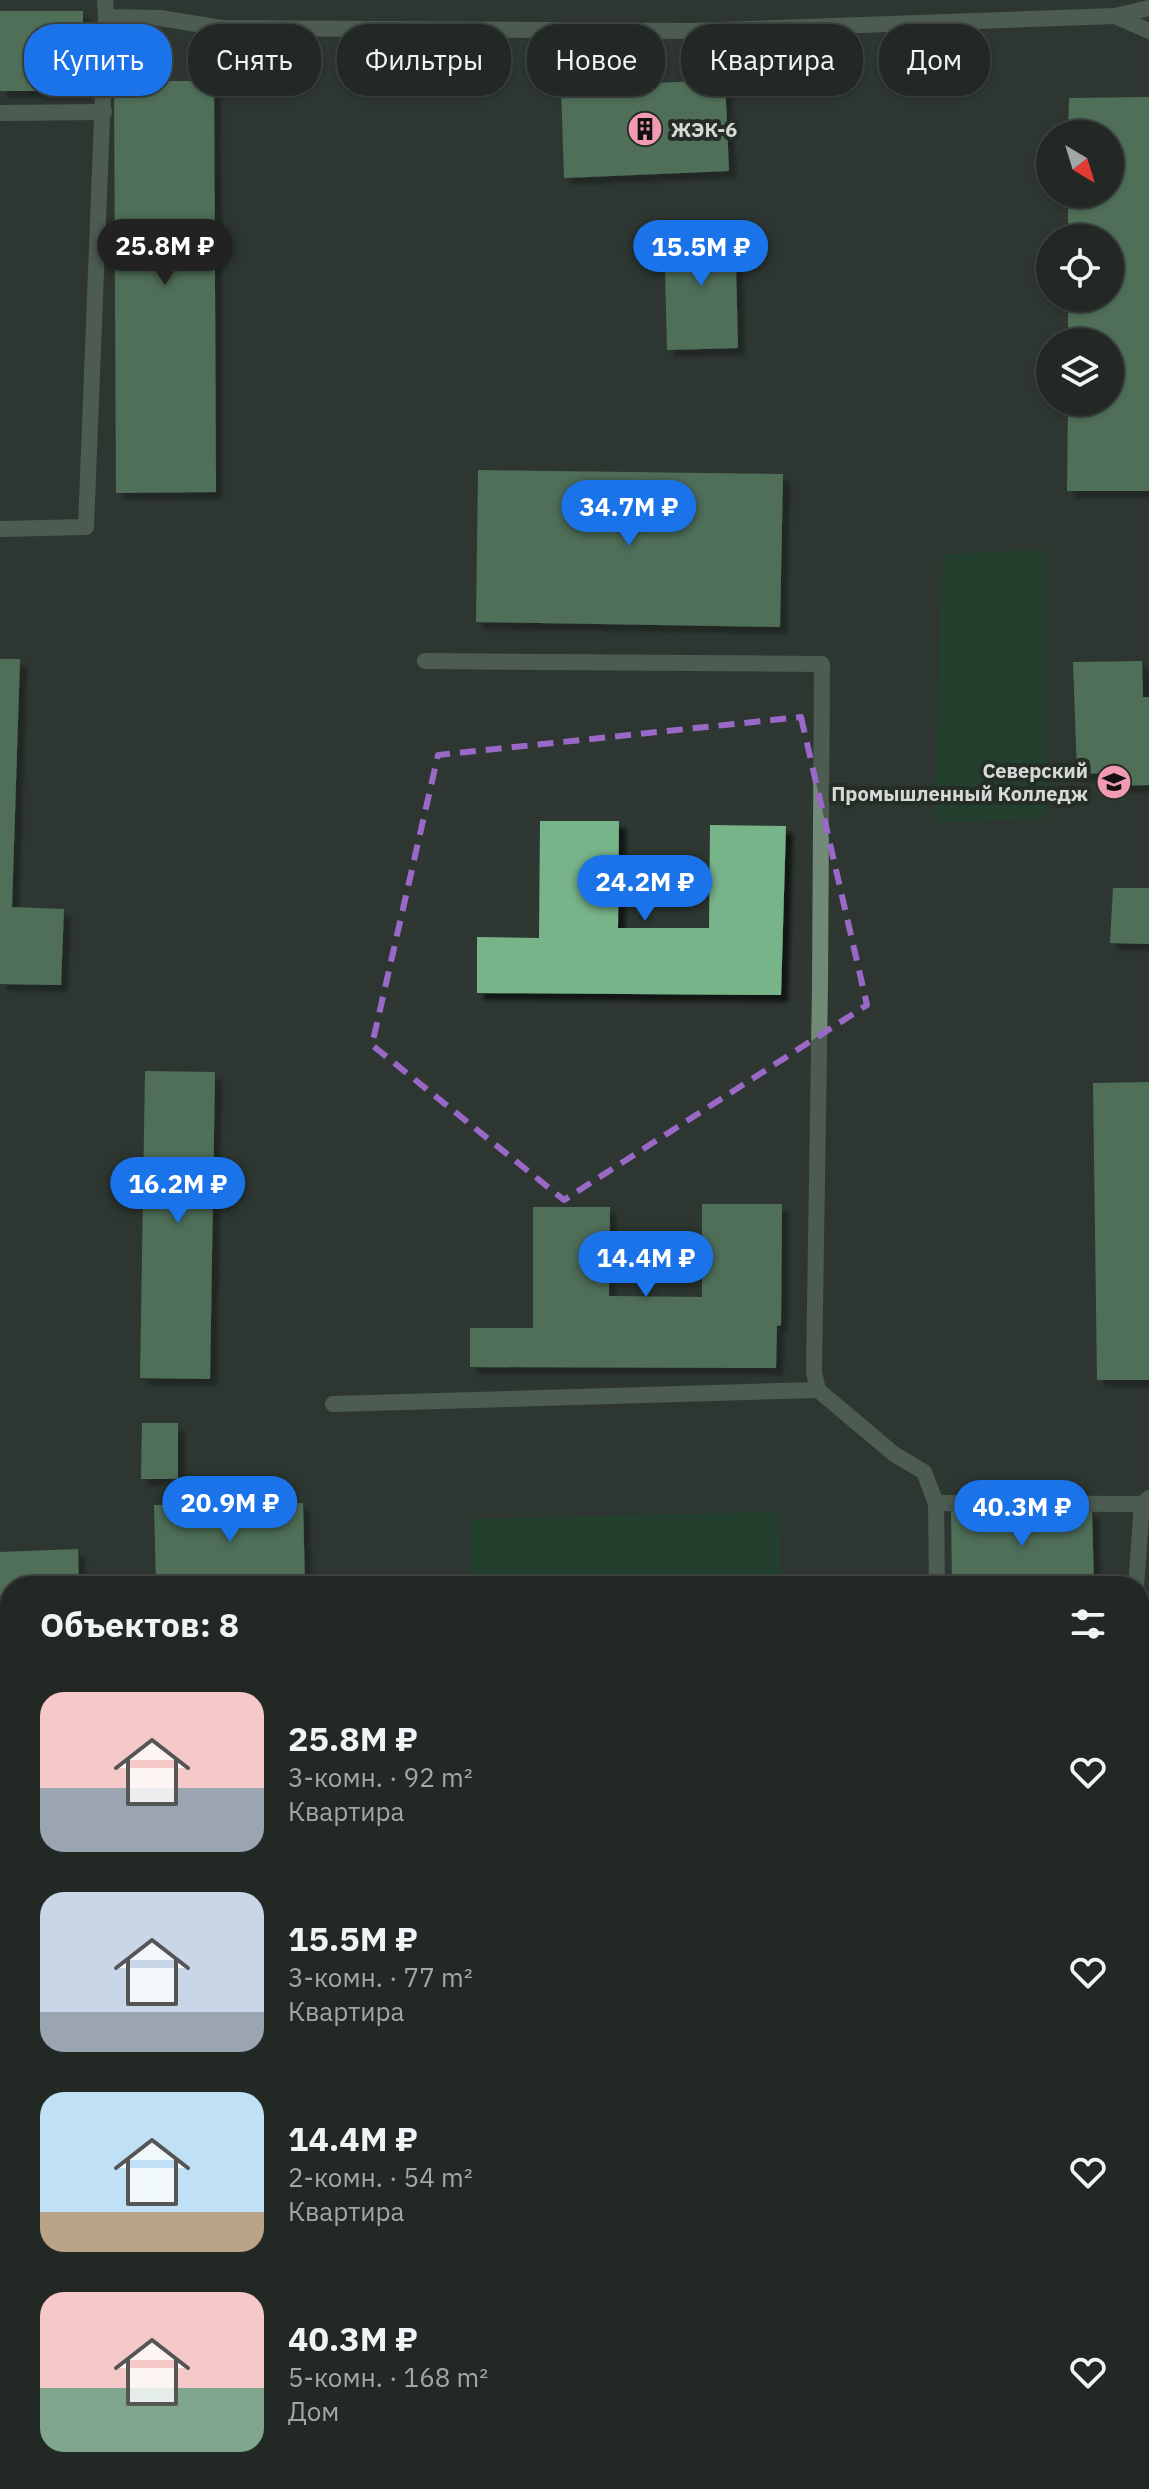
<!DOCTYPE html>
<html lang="ru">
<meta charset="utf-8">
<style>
:root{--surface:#222925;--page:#2e3532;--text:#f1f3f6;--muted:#a2a6a7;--line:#3f4542;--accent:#1a73e8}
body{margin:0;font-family:"IBM Plex Sans",sans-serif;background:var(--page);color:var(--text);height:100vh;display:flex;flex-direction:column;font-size:30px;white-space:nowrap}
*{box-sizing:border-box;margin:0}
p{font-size:26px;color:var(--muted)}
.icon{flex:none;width:44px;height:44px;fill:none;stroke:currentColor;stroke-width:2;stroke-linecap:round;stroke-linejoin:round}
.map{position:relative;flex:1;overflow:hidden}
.details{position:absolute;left:0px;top:1576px;width:1150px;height:914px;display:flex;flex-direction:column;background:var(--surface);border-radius:32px 32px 0 0;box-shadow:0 2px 6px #0004,0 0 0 2px var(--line)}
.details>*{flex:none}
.top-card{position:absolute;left:24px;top:24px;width:1102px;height:72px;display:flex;gap:16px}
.needle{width:52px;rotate:142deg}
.controls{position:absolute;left:1036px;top:120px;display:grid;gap:16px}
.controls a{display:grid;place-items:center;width:88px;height:88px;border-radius:50%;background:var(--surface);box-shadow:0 2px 6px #0004,0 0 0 2px var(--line);font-size:40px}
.price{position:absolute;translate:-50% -68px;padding:0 18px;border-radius:28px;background:var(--accent);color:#fff;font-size:26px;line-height:52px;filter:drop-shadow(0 2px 4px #0008)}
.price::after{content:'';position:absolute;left:50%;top:48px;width:24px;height:18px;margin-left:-12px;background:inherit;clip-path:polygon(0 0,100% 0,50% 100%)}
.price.active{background:#222;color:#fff}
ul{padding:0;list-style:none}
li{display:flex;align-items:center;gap:24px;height:200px;padding:0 40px}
li span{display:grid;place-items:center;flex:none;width:224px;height:160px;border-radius:24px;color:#555}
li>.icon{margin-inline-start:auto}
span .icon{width:96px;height:96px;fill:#fffc;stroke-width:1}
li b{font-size:34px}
h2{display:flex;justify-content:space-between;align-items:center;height:96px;padding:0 40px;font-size:34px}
.pill{padding:0 28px;border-radius:32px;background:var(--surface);box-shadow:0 2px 6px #0004,0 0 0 2px var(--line);font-size:28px;line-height:72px}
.pill.active{background:var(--accent);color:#fff}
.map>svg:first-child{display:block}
</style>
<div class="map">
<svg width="1149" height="2489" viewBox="0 0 1149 2489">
<defs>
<filter id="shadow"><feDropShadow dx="7" dy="7" stdDeviation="2" flood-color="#0009"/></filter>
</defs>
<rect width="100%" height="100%" fill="#2e3731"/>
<g fill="#174c2b">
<path d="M 1047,550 L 1047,818 L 934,823 L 943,554 Z"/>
<path d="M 778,1512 L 781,1586 L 471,1586 L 471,1519 Z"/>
<path d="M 281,2480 L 548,2480 L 551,2489 L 275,2489 Z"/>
</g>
<g fill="#78b48a" filter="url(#shadow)">
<rect x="0" y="11" width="83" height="80"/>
<path d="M 725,80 L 729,171 L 564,178 L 561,87 Z"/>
<path d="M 114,81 L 214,81 L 216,492 L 116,493 Z"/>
<path d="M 1149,97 L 1149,491 L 1067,491 L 1068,402 L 1110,402 L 1110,342 L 1068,342 L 1068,298 L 1110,298 L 1110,238 L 1068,238 L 1068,194 L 1110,194 L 1110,134 L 1068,134 L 1069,98 Z"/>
<path d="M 735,227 L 738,348 L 667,350 L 664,229 Z"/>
<path d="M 478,470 L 783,474 L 780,627 L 476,622 Z"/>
<path d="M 0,659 L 20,659 L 12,907 L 64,909 L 61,985 L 0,984 Z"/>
<path d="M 1142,661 L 1143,697 L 1149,697 L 1149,785 L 1112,786 L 1112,773 L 1077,774 L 1073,662 Z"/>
<path d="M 540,821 L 619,821 L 618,928 L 709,928 L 710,825 L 786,826 L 781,995 L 477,993 L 477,937 L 539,938 Z"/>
<path d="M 1113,888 L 1149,888 L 1149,944 L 1110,943 Z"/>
<path d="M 145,1071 L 215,1072 L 210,1379 L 140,1378 Z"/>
<path d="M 1149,1082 L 1149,1380 L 1097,1380 L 1093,1083 Z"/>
<path d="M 702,1204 L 782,1204 L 781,1325 L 777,1326 L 776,1368 L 470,1367 L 470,1328 L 533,1328 L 533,1207 L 610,1207 L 609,1296 L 702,1297 Z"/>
<path d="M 142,1423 L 178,1423 L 178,1479 L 141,1479 Z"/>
<path d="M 303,1503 L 305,1586 L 156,1584 L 154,1505 Z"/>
<path d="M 951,1509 L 1092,1510 L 1094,1584 L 1083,1586 L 952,1586 Z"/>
<path d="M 78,1549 L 79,1586 L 10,1586 L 10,1651 L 0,1651 L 0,1552 Z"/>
<rect x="0" y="2095" width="10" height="75"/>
<rect x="588" y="2480" width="60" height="9"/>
</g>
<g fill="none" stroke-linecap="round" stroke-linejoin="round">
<g stroke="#728a78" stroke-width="16">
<path d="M 105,0 L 106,17 L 160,18 L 222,28 L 690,31 L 1115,16"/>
<path d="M 1149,8 L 1115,16 L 1149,31"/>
<path d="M 0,113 L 104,112"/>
<path d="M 0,529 L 86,527 L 106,17"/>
<path d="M 425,661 L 822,664 L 820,985 L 814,1372 L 818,1390 L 894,1454 L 924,1472 L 936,1503"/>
<path d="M 333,1404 L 818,1390"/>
<path d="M 937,1586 L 936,1503 L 1142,1504 L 1149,1498"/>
<path d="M 1136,1586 L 1142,1504"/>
<path d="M 1140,1702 L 1149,1702"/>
<path d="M 1140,1931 L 1145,2032 L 1140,2124"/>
</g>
<g stroke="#93bb9d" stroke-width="16">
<path d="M 1140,2275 L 1149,2275"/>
<path d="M 0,2282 L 10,2282"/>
</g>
</g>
<path d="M0 0H1149V2489H0ZM 801,717 L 867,1005 L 564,1200 L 372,1045 L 438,755 Z" fill="#2e3731" fill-opacity=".55" fill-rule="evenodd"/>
<path fill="none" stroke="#9a69c7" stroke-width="6" stroke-dasharray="16 10" stroke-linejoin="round" d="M 801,717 L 867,1005 L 564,1200 L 372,1045 L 438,755 Z"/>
<defs>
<symbol id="building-disc" viewBox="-11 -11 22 22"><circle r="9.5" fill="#f19ab1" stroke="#252d27"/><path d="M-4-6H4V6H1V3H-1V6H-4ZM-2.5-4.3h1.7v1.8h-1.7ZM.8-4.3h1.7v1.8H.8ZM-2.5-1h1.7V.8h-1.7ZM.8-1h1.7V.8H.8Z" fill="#111"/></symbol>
<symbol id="university-disc" viewBox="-11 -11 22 22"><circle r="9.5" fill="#f19ab1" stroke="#252d27"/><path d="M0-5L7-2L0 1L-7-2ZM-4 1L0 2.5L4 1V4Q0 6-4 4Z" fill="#111"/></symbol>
</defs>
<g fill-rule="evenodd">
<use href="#building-disc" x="625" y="109" width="40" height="40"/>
<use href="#university-disc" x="1094" y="762" width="40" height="40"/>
</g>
<g text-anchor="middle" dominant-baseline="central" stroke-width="8" stroke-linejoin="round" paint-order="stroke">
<g font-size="20" font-weight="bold" fill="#d5dad6" stroke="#252d27" text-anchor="start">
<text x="671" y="129">ЖЭК-6</text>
<text x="1088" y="770" text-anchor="end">Северский<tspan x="1088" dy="23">Промышленный Колледж</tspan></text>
</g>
</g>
</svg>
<div class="controls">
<a><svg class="needle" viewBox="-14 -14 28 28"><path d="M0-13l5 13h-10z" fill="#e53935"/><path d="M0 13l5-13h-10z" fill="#a2a6a7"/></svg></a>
<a><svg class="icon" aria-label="locate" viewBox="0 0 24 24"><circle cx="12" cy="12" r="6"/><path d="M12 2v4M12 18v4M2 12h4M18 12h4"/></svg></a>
<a><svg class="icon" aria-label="layers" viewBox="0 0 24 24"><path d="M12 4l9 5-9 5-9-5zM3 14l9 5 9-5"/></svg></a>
</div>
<b class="price active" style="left:165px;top:287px">25.8M ₽</b>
<b class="price" style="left:701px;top:288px">15.5M ₽</b>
<b class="price" style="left:629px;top:548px">34.7M ₽</b>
<b class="price" style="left:645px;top:923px">24.2M ₽</b>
<b class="price" style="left:178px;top:1225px">16.2M ₽</b>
<b class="price" style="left:646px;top:1299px">14.4M ₽</b>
<b class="price" style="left:230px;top:1544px">20.9M ₽</b>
<b class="price" style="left:1022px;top:1548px">40.3M ₽</b>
<div class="top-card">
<a class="pill active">Купить</a>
<a class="pill">Снять</a>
<a class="pill">Фильтры</a>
<a class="pill">Новое</a>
<a class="pill">Квартира</a>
<a class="pill">Дом</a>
</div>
<section class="details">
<h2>Объектов: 8<svg class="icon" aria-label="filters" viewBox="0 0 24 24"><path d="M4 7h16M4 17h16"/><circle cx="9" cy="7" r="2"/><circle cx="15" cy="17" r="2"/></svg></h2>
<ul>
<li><span style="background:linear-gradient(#f6c9c9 60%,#9aa5b1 0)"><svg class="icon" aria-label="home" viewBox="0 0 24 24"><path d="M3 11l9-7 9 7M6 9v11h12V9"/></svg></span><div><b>25.8M ₽</b><p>3-комн. · 92 m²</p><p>Квартира</p></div><svg class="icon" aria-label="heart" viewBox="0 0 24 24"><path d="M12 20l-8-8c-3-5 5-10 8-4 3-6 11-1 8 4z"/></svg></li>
<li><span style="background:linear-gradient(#c9d6e8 75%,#9aa5b1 0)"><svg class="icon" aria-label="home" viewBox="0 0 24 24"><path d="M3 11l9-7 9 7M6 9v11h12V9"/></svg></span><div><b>15.5M ₽</b><p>3-комн. · 77 m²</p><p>Квартира</p></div><svg class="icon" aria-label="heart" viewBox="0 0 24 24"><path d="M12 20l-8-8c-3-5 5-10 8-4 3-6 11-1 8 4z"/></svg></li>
<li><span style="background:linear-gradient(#bfe0f5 75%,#b9a48a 0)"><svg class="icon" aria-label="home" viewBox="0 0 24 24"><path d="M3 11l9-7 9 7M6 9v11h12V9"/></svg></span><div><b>14.4M ₽</b><p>2-комн. · 54 m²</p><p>Квартира</p></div><svg class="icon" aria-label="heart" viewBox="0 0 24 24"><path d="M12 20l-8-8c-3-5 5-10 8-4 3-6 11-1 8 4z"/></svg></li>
<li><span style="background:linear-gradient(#f6c9c9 60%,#7fa58c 0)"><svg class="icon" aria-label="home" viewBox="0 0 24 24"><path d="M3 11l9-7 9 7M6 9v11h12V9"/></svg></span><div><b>40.3M ₽</b><p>5-комн. · 168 m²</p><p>Дом</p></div><svg class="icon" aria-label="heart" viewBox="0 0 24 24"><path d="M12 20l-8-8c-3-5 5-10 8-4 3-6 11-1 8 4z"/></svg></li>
</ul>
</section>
</div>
